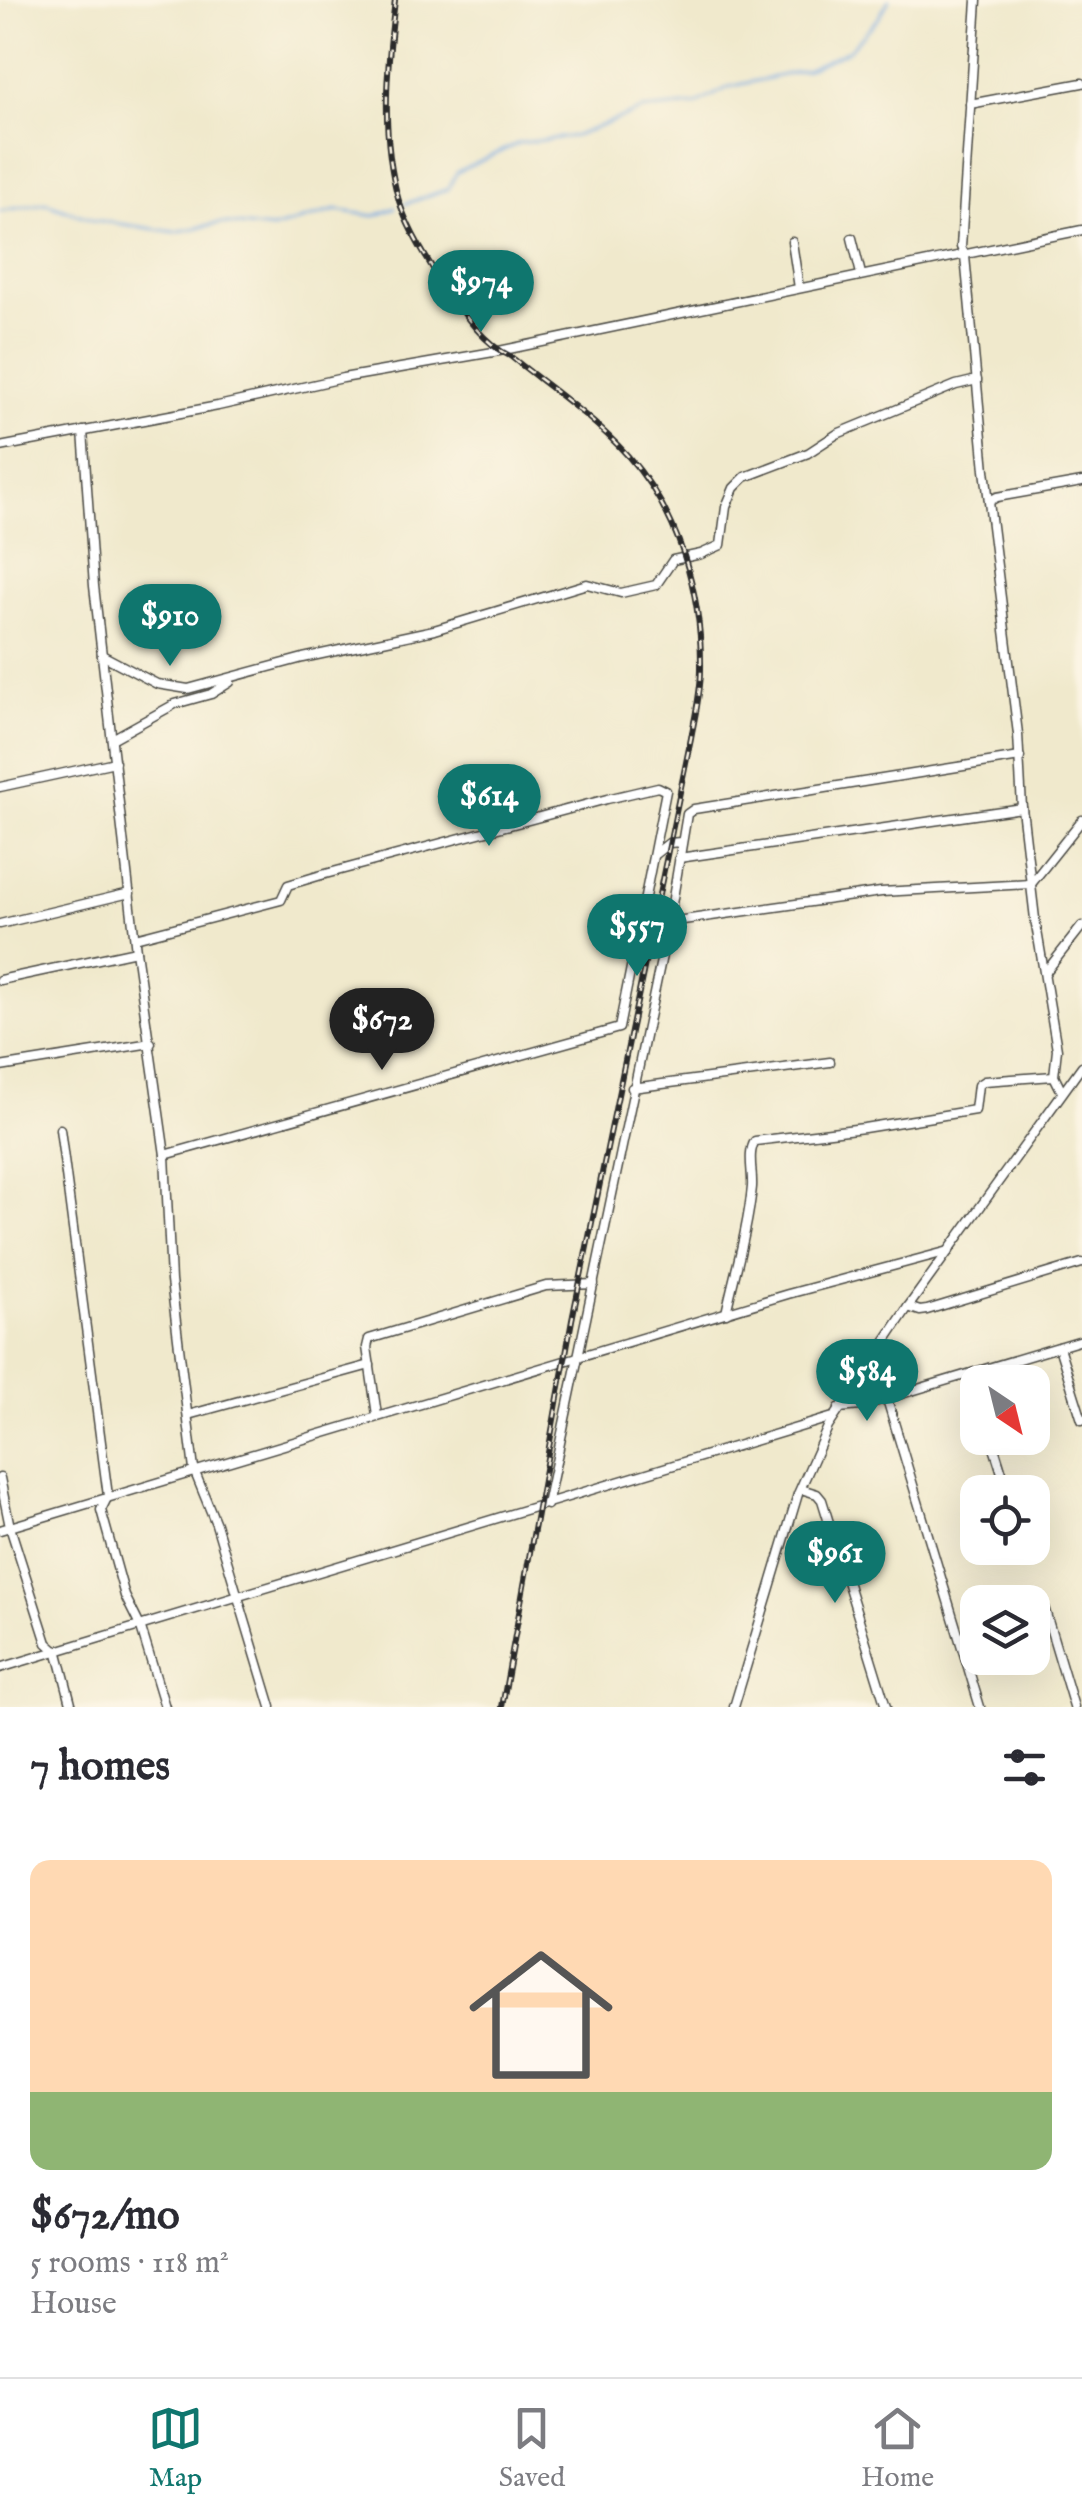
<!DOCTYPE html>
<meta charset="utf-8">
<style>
:root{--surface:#fff;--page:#f7f7f7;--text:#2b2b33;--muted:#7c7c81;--line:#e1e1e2;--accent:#0f766e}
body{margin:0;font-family:"IM FELL English",serif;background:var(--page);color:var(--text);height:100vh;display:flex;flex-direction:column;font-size:38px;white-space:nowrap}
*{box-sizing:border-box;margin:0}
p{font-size:32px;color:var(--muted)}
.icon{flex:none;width:55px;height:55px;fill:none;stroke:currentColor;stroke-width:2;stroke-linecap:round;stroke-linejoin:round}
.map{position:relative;height:1707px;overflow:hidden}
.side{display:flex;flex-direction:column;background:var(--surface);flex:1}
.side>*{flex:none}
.needle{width:65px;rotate:145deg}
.controls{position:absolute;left:960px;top:1365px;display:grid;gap:20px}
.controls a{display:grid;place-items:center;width:90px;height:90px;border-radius:20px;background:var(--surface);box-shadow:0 10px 40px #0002;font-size:50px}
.price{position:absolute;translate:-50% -85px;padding:0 22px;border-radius:35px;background:var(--accent);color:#fff;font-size:32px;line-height:65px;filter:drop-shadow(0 2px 5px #0008)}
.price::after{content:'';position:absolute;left:50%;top:60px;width:30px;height:22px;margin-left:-15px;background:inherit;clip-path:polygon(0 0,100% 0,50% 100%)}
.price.active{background:#222;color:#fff}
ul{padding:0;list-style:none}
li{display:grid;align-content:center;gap:20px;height:530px;padding:0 30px}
li span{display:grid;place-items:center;height:310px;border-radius:20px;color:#555}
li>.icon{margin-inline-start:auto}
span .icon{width:180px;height:180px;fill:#fffc;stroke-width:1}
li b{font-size:42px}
h2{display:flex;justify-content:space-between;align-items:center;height:120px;padding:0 30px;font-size:42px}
.tabs{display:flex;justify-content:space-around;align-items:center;height:140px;border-top:2px solid var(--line);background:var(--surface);font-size:28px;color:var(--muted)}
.tabs a{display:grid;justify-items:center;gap:5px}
.tabs .active{color:var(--accent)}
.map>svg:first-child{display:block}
</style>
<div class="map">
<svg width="1082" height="1707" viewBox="0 0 1082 1707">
<rect width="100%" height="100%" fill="#fcf5e5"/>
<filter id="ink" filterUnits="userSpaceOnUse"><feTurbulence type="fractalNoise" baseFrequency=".01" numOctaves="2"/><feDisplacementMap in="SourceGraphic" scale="20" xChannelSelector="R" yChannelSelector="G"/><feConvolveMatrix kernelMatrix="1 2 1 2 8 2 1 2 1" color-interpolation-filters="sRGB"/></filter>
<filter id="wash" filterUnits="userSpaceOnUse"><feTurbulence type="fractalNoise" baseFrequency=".0048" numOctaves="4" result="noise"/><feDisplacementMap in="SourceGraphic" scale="40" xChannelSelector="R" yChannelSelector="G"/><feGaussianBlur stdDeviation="2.25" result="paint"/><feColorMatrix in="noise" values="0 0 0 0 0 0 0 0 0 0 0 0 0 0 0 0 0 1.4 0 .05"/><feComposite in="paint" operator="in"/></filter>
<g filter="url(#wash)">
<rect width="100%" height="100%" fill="#f0e9cc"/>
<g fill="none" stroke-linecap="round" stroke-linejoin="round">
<g stroke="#74a9e2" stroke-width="2.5">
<path d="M 405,204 L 448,189 L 457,172 L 519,143 L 575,136 L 642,110 L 695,105 L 729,87 L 805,70 L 849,50 L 878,19 L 889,0"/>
<path d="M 0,211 L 46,203 L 94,220 L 175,232 L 221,223 L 272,229 L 336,210 L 375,216 L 395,208"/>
</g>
</g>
</g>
<g filter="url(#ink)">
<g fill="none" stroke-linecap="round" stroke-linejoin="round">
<defs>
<g id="minor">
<path d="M 977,0 L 961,247 L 965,256 L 985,470 L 1018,734 L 1022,808 L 1035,919 L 1057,1049 L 1054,1076 L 1062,1092"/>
<path d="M 970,104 L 1082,83"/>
<path d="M 852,238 L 861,274"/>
<path d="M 792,242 L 799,288"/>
<path d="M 83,431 L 94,586 L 136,951 L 165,1155 L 171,1281 L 194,1470 L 216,1524 L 271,1707"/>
<path d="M 0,447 L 218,406 L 343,378 L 499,351 L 1082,230"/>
<path d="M 990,501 L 997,497 L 1082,482"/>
<path d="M 102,655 L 157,684 L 188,689 L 303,658 L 434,630 L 587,584 L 621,593 L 656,585 L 673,560 L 701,554 L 721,545 L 726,507 L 734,488 L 745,477 L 808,453 L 837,434 L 956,385 L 977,380"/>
<path d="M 112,739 L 175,704 L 211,694 L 230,682"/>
<path d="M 0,787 L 115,762"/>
<path d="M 655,854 L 669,843 L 681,842"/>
<path d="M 679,858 L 1022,808"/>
<path d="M 669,922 L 881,892 L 1031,884 L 1082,820"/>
<path d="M 0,924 L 130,893"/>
<path d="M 135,938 L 281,900 L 288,885 L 318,876 L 607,799 L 658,787 L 666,791 L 619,1028 L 165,1155"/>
<path d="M 1045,973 L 1082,926"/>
<path d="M 0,980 L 136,951"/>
<path d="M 0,1067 L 151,1043"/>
<path d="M 632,1088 L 830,1062"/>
<path d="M 60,1129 L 108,1496 L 101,1510 L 125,1596 L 141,1628 L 165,1707"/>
<path d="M 908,1307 L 920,1311 L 927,1310 L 1082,1263"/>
<path d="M 726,1313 C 735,1272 748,1229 752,1187 C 753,1172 747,1153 755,1141 L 864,1128 L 975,1110 L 978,1085 L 984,1081 L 1054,1076"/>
<path d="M 1059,1347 L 1082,1420"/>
<path d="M 973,1373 L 978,1388"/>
<path d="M 887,1399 L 980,1707"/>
<path d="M 839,1408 L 861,1406 L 1082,1340"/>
<path d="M 188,1415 L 370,1365"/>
<path d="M 377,1415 L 367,1347 L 369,1339 L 546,1286 L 594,1284"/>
<path d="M 991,1438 L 1008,1492"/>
<path d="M 0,1478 L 10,1527 L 47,1643 L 58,1653 L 72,1707"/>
<path d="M 801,1489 L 817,1494 L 822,1500 L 886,1707"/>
<path d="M 547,1505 L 669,922 L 687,814 L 694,809 L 1020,757"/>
<path d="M 0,1530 L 788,1294 L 949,1251"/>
<path d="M 1024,1548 L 1027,1556"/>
<path d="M 1044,1607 L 1074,1707"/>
<path d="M 0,1668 L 833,1417"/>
<path d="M 734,1707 L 798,1494 L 828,1427 L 908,1307 L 1082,1066"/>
</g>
</defs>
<use href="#minor" stroke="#494843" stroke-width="11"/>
<use href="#minor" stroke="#fff" stroke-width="8"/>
<defs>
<path id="rail" d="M 395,0 C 387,66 380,136 399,201 C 409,232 429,263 447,290 C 463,313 484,344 510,356 C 550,388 594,418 628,456 C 679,514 702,593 701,669 C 701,692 695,716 691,738 L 572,1320 L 502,1707"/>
</defs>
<use href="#rail" stroke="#2b2b2b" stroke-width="6"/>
<use href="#rail" stroke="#fcf5e5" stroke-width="2.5" stroke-dasharray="8" stroke-linecap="butt"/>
</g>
</g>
</svg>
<div class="controls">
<a><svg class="needle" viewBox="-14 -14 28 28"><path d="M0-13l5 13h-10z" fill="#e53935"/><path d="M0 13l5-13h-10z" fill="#7c7c81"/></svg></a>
<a><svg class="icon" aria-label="locate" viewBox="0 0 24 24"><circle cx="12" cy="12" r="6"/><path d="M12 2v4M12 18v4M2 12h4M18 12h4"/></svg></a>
<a><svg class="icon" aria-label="layers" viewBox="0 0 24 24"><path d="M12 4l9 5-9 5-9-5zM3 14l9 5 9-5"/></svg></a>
</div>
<b class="price" style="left:481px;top:335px">$974</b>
<b class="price" style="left:170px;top:669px">$910</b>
<b class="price" style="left:489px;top:849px">$614</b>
<b class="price" style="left:637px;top:979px">$557</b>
<b class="price active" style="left:382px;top:1073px">$672</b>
<b class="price" style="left:867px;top:1424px">$584</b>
<b class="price" style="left:835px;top:1606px">$961</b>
</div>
<section class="side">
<h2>7 homes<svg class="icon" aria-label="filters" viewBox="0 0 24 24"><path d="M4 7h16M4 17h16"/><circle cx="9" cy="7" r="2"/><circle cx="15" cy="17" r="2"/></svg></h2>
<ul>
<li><span style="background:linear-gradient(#ffd9b3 75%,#8fb573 0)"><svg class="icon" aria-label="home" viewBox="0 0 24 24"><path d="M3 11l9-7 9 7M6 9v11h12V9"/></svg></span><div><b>$672/mo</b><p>5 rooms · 118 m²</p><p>House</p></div></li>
</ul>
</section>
<nav class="tabs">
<a class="active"><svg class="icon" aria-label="map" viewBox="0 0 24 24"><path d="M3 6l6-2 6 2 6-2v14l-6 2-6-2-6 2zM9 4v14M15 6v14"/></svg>Map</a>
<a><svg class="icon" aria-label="saved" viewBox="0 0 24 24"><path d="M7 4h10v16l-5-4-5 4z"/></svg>Saved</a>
<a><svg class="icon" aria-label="home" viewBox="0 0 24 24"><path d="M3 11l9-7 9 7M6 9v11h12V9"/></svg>Home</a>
</nav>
